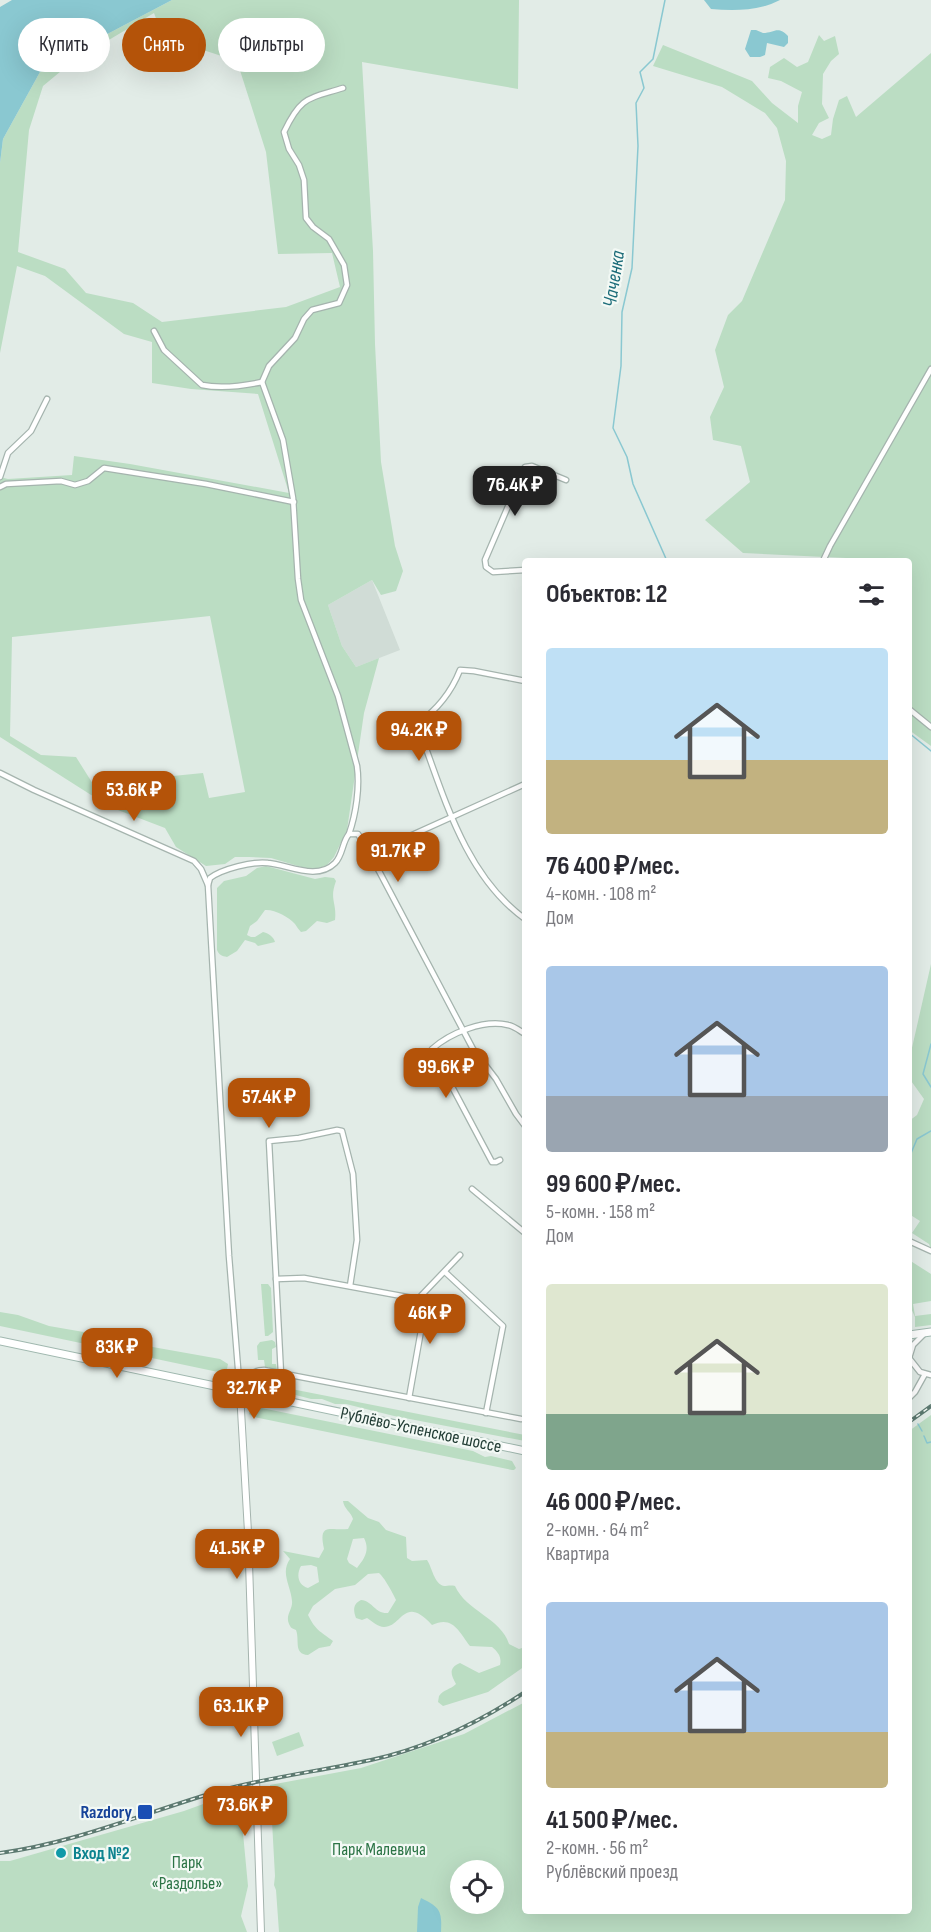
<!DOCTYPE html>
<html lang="ru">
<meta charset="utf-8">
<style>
:root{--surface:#fff;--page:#f7f7f7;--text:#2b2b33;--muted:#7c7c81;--accent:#b45309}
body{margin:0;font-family:"Sofia Sans Condensed",sans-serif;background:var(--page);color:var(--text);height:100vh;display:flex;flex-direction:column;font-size:22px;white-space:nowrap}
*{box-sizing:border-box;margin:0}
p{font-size:20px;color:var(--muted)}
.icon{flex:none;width:33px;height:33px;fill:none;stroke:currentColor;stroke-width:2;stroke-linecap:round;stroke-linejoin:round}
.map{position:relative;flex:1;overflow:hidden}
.drawer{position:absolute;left:522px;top:558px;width:390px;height:1356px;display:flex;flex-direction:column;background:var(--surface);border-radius:6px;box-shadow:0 6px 24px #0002}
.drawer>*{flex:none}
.top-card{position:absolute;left:18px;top:18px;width:414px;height:54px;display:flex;gap:12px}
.fabs{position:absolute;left:450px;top:1860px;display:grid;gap:12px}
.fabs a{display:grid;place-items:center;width:54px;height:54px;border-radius:50%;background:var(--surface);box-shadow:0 6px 24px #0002;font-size:30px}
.price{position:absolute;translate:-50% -51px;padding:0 14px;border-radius:12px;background:var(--accent);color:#fff;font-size:20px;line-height:39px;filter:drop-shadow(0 2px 3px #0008)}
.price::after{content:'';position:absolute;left:50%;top:36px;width:18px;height:14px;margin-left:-9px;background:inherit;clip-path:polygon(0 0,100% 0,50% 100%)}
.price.selected{background:#222;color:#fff}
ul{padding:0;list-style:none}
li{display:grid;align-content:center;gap:12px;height:318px;padding:0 24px}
li span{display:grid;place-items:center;height:186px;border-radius:6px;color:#555}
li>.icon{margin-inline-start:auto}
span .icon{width:108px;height:108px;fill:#fffc;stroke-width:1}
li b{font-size:26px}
h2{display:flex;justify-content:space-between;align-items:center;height:72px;padding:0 24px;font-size:26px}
.tag{padding:0 21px;border-radius:27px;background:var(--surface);box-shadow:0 6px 24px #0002;font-size:21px;line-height:54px}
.tag.selected{background:var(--accent);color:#fff}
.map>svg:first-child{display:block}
</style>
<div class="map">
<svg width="931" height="1932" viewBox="0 0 931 1932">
<rect width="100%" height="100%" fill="#e2ece7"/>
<path fill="#d0dcd6" d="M 372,580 L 400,650 L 356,667 L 342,646 L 328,605 Z"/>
<g fill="#bbddc3" fill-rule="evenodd">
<path d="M 172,0 L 519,0 L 518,89 L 362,62 L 373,251 L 375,344 L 381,462 L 395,546 L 403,571 L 396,591 L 381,595 L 372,580 L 328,605 L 342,646 L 356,667 L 379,658 L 364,713 L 347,830 L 334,857 L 327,865 L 320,868 L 308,869 L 271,858 L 249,857 L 235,857 L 225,864 L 206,866 L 176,847 L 165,828 L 110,807 L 0,737 L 0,477 L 8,479 L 72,475 L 74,456 L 130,464 L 289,493 L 258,394 L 191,389 L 152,383 L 152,342 L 124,334 L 45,276 L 17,266 L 0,353 L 0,163 L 3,139 L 40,72 L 96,40 ZM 154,13 L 163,37 L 237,61 L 266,152 L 278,254 L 332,253 L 340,287 L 286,307 L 162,322 L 133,303 L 86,293 L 65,269 L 18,252 L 29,130 L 43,86 L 72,62 ZM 210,616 L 245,792 L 209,798 L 203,773 L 93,784 L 76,757 L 41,755 L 10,736 L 12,637 Z"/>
<path d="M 819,35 L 824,41 L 835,36 L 839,54 L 831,61 L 823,74 L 822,104 L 829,118 L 819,123 L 812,135 L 822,139 L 831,135 L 833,119 L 839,100 L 847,96 L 856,117 L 931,53 L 931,746 L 909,730 L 909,561 L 743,553 L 705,520 L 750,482 L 741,446 L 713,440 L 710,417 L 724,387 L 715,350 L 728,315 L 742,301 L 785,200 L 786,161 L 777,128 L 765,113 L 722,87 L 653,66 L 663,45 L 752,81 L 772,103 L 798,123 L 798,106 L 802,92 L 781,81 L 768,78 L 770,67 L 784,58 L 797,67 L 808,62 Z"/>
<path d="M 266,866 L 315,879 L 325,877 L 334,878 L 336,881 C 329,900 337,902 335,920 L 327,923 L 317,921 L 306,931 L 301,932 C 299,930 297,927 295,924 C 289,917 274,909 265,910 L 257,921 L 250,926 L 247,935 L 251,937 L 255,937 L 263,932 C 268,933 274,937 275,942 L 258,946 L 255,943 L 245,940 L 237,951 L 227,957 C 222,956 219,955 217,950 L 217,888 L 224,881 L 246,876 L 257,868 Z"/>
<path d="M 931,964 L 931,1249 L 929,1244 L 912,1233 L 920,1221 L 909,1214 L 909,1121 L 917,1115 L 924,1099 L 909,1078 L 909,1061 Z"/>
<path d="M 909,1260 L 931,1274 L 931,1301 L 913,1304 L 915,1316 L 931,1314 L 931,1325 L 915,1327 L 915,1317 L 909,1304 Z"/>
<path d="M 261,1284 L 268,1284 L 271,1288 L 273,1332 L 268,1336 L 265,1336 Z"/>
<path d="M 0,1312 L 18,1315 L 49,1326 L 124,1339 L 137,1347 L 147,1346 L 220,1359 L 228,1364 L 227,1369 L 223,1372 L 218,1372 L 0,1326 Z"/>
<path d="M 272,1340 L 275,1342 L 276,1347 L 272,1349 L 272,1364 L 276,1364 L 277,1371 L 269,1370 L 269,1367 L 265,1367 L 264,1360 L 258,1360 L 257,1346 L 260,1342 Z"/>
<path d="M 266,1384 L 525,1435 L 525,1441 L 394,1416 L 346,1404 L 335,1404 L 322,1399 L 311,1399 L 265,1387 L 263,1385 Z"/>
<path d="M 251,1406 L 473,1451 L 485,1457 L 491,1456 L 512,1461 L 516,1468 L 514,1470 L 512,1470 L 254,1417 L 249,1414 Z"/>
<path d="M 931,1415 L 931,1932 L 279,1932 L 276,1890 L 274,1885 L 275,1876 L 270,1785 L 361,1768 L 464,1734 L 525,1702 L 525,1911 L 909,1911 L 909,1431 ZM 460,1870 L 494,1870 L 494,1904 L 460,1904 Z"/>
<path d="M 343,1501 L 348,1501 L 368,1518 L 379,1522 L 386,1530 L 406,1537 L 407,1558 L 412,1561 L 427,1560 C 432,1567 434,1584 444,1586 C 447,1586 451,1585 455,1586 C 466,1611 501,1618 509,1644 L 519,1649 L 525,1647 L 525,1666 L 488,1692 L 443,1706 L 438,1702 L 439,1696 C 444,1689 450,1690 456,1684 C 451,1675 448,1668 460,1663 L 479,1673 L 500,1665 C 502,1657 498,1652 492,1647 L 470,1646 C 459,1632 453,1615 432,1625 C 404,1594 402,1627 384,1627 C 378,1627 372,1621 367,1618 L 362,1620 L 356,1618 C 353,1610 353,1604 361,1600 C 373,1601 375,1614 388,1613 L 396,1600 C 393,1593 384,1577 379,1573 L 368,1574 L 355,1585 L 335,1589 L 313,1606 L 308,1615 C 316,1631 320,1631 333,1641 L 330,1646 L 319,1648 L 308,1655 C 293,1654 300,1640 296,1630 C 291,1628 291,1628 289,1624 C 285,1615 293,1609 292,1601 C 291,1586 280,1573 290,1559 L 283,1551 L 319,1558 L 324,1549 C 318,1522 330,1531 348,1529 L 353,1519 C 351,1512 344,1509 343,1501 ZM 353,1539 L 364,1538 C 370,1550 365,1558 357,1568 L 349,1563 L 347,1559 ZM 311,1565 L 317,1567 L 319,1582 L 308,1588 C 298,1585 296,1575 301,1566 Z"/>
<path d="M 299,1732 L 304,1746 L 277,1756 L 272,1742 Z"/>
<path d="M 239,1791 L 248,1886 L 241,1916 L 247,1932 L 0,1932 L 0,1861 L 10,1861 L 184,1811 Z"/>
</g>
<g fill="#8ac8d1">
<path d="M 12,0 L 172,0 L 96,40 L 40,72 L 3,139 L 0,163 L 0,7 Z"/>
<path d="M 704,0 L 780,0 C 759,11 734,11 711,9 Z"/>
<path d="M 751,30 L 756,30 L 763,33 C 774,33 778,25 788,36 L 788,43 L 784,47 L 767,43 L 765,55 L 760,57 L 750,57 L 745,49 Z"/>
<path d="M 421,1898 C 440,1907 442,1911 441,1932 L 417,1932 L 418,1907 Z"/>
</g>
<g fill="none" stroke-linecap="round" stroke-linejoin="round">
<g stroke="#8ac8d1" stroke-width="1.5">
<path d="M 665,0 L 653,59 L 640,72 L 644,88 L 636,103 L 638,146 L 632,268 L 622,312 L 621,366 L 613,428 L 627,457 L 633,484 L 667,561"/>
<path d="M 909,733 L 931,751"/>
<path d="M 931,1044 L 923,1074 L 931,1087"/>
<path d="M 909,1158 L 917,1139 L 931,1131"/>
<path d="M 918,1424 L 922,1431"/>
<path d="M 924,1436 L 927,1443 L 931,1442"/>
</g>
<defs>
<g id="minor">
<path d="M 154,331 L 164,350 L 202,385 C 221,389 243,386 262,382 L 283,440 L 293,498 L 298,579 L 301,600 L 338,696 L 357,766 C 360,787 356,814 349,834"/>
<path d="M 262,382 L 269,366 L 295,338 L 304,319 L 312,310 L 339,303 L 347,285 L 344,265 L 329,239 L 313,227 L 306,218 L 304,180 L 299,165 L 289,149 L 284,132 C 301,96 308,99 343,88"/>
<path d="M 0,477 L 8,453 L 31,431 L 47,399"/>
<path d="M 0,487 L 6,484 L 61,481 L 75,485 L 88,481 L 104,468 L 206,484 L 294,502"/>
<path d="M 823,561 L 830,546 L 931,369"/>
<path d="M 525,570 L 493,572 L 486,567 L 485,560 L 525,467 L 532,466 L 566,480"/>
<path d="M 525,681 L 474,671 L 460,670 C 451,693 437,710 417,724 C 443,792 463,874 525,919"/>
<path d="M 909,709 L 931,727"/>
<path d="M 0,773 L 34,790 L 194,861 L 201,869 L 208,885 L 229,1256 L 240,1393"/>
<path d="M 370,854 L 525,784"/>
<path d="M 208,885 L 210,878 C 222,869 253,861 268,863 C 289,865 317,881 335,863 C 343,855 342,842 349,834 L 358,834 L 370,854 L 473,1049 L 496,1079 L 516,1114 L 525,1126"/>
<path d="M 500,1160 L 496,1162 L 492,1162 L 432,1049 C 450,1033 484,1019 508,1025 C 514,1026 520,1031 525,1034"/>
<path d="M 472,1189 L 525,1233"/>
<path d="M 909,1241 L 931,1251"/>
<path d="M 445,1272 L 503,1326 L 486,1413"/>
<path d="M 276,1279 L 304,1278 L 418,1299 L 460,1255"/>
<path d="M 909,1358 L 913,1345 L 924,1334"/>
<path d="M 909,1358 L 920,1372 L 931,1375"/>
<path d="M 281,1374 L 269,1141 L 299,1138 L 337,1130 L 342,1131 L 353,1174 L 357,1240 L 350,1286"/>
<path d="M 241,1389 C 245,1378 251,1370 264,1370 L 521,1419"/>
<path d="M 409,1398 L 425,1308 L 425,1304 L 421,1297"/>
<path d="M 909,1398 L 915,1392 L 925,1374"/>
</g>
<path id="tertiary" d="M 240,1393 L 248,1532 L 261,1932"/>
<g id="secondary">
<path d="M 909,1335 L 931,1332"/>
<path d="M 0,1341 L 525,1451"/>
</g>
</defs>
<use href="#minor" stroke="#a5b4ae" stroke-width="7"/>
<use href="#tertiary" stroke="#a5b4ae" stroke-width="8"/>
<use href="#secondary" stroke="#a0b8af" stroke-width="9"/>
<use href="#minor" stroke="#fff" stroke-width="4.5"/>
<use href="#tertiary" stroke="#fff" stroke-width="6"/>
<use href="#secondary" stroke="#fff" stroke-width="7"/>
<defs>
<g id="rail">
<path d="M 909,1422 L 931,1406"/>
<path d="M 0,1853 C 75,1843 147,1812 219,1791 C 269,1777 321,1771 371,1760 C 426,1748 478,1723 525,1692"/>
</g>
</defs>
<use href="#rail" stroke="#5c7970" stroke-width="4"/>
<use href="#rail" stroke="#f3f9f5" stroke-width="1.5" stroke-dasharray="4.5" stroke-linecap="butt"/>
</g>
<rect fill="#1a4fb4" stroke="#f3f9f5" stroke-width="2" x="137" y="1804" width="16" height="16" rx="3"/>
<circle fill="#0f9aa8" stroke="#f3f9f5" stroke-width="2" cx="61" cy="1853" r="6"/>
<g text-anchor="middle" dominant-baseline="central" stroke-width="4.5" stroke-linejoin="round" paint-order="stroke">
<g font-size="18" fill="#223d35" stroke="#f3f9f5">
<text transform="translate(421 1430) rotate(12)">Рублёво-Успенское шоссе</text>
</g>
<g font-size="18" font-weight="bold" fill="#164399" stroke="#f3f9f5" text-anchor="end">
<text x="132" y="1812">Razdory</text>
</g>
<g font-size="18" fill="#2c7446" stroke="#f3f9f5">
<text x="379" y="1849">Парк Малевича</text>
<text x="187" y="1862">Парк<tspan x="187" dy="21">«Раздолье»</tspan></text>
</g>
<g font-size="18" font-weight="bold" fill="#0d838f" stroke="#f3f9f5" text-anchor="start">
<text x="73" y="1853">Вход №2</text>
</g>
<g font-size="20" font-style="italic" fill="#1c6c79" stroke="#f3f9f5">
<text transform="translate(614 279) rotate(-81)">Чаченка</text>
</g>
</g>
</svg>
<div class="fabs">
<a><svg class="icon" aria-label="locate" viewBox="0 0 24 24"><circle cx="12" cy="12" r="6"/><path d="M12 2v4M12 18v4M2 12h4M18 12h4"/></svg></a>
</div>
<b class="price selected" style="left:515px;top:517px">76.4K ₽</b>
<b class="price" style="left:419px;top:762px">94.2K ₽</b>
<b class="price" style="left:134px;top:822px">53.6K ₽</b>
<b class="price" style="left:398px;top:883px">91.7K ₽</b>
<b class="price" style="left:446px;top:1099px">99.6K ₽</b>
<b class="price" style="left:269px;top:1129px">57.4K ₽</b>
<b class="price" style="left:430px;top:1345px">46K ₽</b>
<b class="price" style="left:117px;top:1379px">83K ₽</b>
<b class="price" style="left:254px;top:1420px">32.7K ₽</b>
<b class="price" style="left:237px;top:1580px">41.5K ₽</b>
<b class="price" style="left:241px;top:1738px">63.1K ₽</b>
<b class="price" style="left:245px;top:1837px">73.6K ₽</b>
<div class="top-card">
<a class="tag">Купить</a>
<a class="tag selected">Снять</a>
<a class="tag">Фильтры</a>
</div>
<section class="drawer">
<h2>Объектов: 12<svg class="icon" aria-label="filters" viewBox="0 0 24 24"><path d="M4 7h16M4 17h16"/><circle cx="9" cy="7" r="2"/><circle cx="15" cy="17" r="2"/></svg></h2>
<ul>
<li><span style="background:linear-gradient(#bfe0f5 60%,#c2b280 0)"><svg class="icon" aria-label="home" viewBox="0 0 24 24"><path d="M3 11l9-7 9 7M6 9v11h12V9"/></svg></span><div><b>76 400 ₽/мес.</b><p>4-комн. · 108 m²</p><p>Дом</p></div></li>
<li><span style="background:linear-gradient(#a9c7e8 70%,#9aa5b1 0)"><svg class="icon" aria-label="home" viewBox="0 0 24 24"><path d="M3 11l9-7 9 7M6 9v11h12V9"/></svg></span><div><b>99 600 ₽/мес.</b><p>5-комн. · 158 m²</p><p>Дом</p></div></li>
<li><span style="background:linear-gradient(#dfe7d0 70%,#7fa58c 0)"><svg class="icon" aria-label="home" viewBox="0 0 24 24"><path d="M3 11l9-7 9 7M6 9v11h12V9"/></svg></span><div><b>46 000 ₽/мес.</b><p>2-комн. · 64 m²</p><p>Квартира</p></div></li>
<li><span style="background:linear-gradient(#a9c7e8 70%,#c2b280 0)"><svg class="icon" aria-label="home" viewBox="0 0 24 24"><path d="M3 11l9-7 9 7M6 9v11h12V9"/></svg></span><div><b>41 500 ₽/мес.</b><p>2-комн. · 56 m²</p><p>Рублёвский проезд</p></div></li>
</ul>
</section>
</div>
